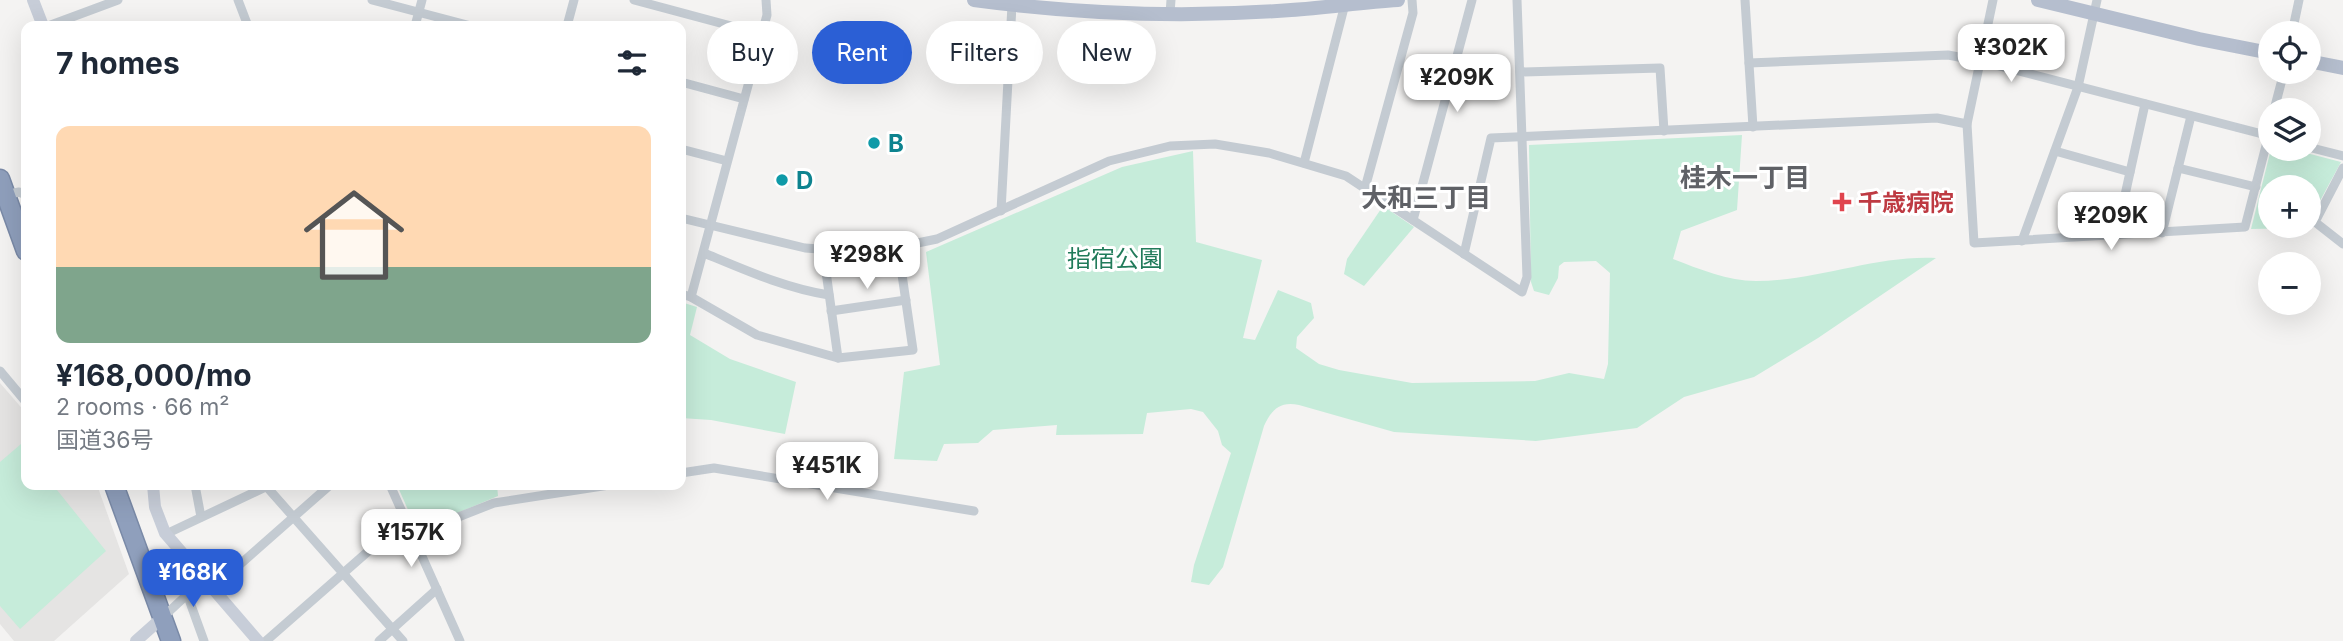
<!DOCTYPE html>
<meta charset="utf-8">
<style>
:root{--surface:#fff;--page:#f6f6f7;--text:#1f2937;--muted:#747a83;--accent:#2b5fd5}
body{margin:0;font-family:Inter,"Noto Sans JP",sans-serif;background:var(--page);color:var(--text);height:100vh;display:flex;flex-direction:column;font-size:26px;white-space:nowrap}
*{box-sizing:border-box;margin:0}
p{font-size:23px;color:var(--muted)}
.icon{flex:none;width:38px;height:38px;fill:none;stroke:currentColor;stroke-width:2;stroke-linecap:round;stroke-linejoin:round}
.map{position:relative;flex:1;overflow:hidden}
.panel{position:absolute;left:21px;top:21px;width:665px;height:469px;display:flex;flex-direction:column;background:var(--surface);border-radius:14px;box-shadow:0 7px 28px #0002}
.panel>*{flex:none}
.hud{position:absolute;left:707px;top:21px;width:665px;height:63px;display:flex;gap:14px}
.tools{position:absolute;left:2258px;top:21px;display:grid;gap:14px}
.tools a{display:grid;place-items:center;width:63px;height:63px;border-radius:50%;background:var(--surface);box-shadow:0 7px 28px #0002;font-size:35px}
.price{position:absolute;translate:-50% -60px;padding:0 16px;border-radius:14px;background:#fff;color:#222;font-size:23px;line-height:46px;filter:drop-shadow(0 2px 4px #0008)}
.price::after{content:'';position:absolute;left:50%;top:42px;width:21px;height:16px;margin-left:-10px;background:inherit;clip-path:polygon(0 0,100% 0,50% 100%)}
.price.selected{background:var(--accent);color:#fff}
ul{padding:0;list-style:none}
li{display:grid;align-content:center;gap:14px;height:371px;padding:0 35px}
li span{display:grid;place-items:center;height:217px;border-radius:14px;color:#555}
li>.icon{margin-inline-start:auto}
span .icon{width:126px;height:126px;fill:#fffc;stroke-width:1}
li b{font-size:30px}
h2{display:flex;justify-content:space-between;align-items:center;height:84px;padding:0 35px;font-size:30px}
.chip{padding:0 24px;border-radius:32px;background:var(--surface);box-shadow:0 7px 28px #0002;font-size:24px;line-height:63px}
.chip.selected{background:var(--accent);color:#fff}
.map>svg:first-child{display:block}
</style>
<div class="map">
<svg width="2343" height="641" viewBox="0 0 2343 641">
<rect width="100%" height="100%" fill="#f4f3f2"/>
<path fill="#e5e4e3" d="M 0,383 L 26,413 L 26,485 L 97,485 L 129,574 L 54,641 L 14,641 L 0,624 Z"/>
<g fill="#c6ecda">
<path d="M 1742,135 L 1737,210 L 1681,231 L 1673,259 C 1699,269 1728,281 1756,281 C 1817,281 1875,255 1936,258 L 1818,338 L 1754,377 L 1684,397 L 1637,428 L 1536,441 L 1394,432 L 1299,405 C 1280,401 1272,409 1264,426 L 1223,567 L 1209,585 L 1191,582 L 1194,565 L 1231,453 L 1222,445 L 1218,431 L 1203,412 L 1191,409 L 1147,413 L 1143,434 L 1056,435 L 1057,425 L 993,430 L 978,443 L 944,444 L 937,461 L 894,459 L 904,372 L 940,365 L 926,252 L 1122,167 L 1193,151 L 1196,242 L 1262,260 L 1243,338 L 1255,340 L 1278,290 L 1311,303 L 1314,318 L 1297,337 L 1296,348 L 1319,364 L 1339,370 L 1412,383 L 1535,381 L 1569,373 L 1604,379 L 1608,364 L 1610,273 L 1596,261 L 1564,262 L 1559,266 L 1558,278 L 1549,295 L 1534,291 L 1531,282 L 1529,145 Z"/>
<path d="M 2271,149 L 2291,149 L 2341,162 L 2308,223 L 2308,187 L 2270,187 L 2270,226 L 2307,226 L 2305,228 L 2251,229 Z"/>
<path d="M 1383,206 L 1414,227 L 1364,286 L 1344,274 L 1347,259 Z"/>
<path d="M 681,302 L 697,307 L 690,335 L 730,359 L 796,382 L 785,434 L 711,420 L 681,418 Z"/>
<path d="M 21,444 L 26,451 L 26,485 L 53,485 L 106,551 L 20,629 L 0,606 L 0,462 Z"/>
<path d="M 397,485 L 497,485 L 498,496 L 417,530 Z"/>
</g>
<g fill="none" stroke-linecap="round" stroke-linejoin="round">
<defs>
<g id="highway">
<path d="M 0,179 L 26,251"/>
<path d="M 114,485 L 171,641"/>
</g>
</defs>
<use href="#highway" stroke="#7a8aa7" stroke-width="21"/>
<g stroke="#c4cbd2" stroke-width="9">
<path d="M 238,0 L 248,26"/>
<path d="M 372,0 L 471,26"/>
<path d="M 634,0 L 761,34"/>
<path d="M 1745,0 L 1753,127"/>
<path d="M 1993,0 L 1967,124 L 1974,243 L 2245,227 L 2270,130"/>
<path d="M 1170,13 L 1171,0"/>
<path d="M 48,26 L 118,0"/>
<path d="M 415,26 L 422,0"/>
<path d="M 567,26 L 574,0"/>
<path d="M 2292,33 L 2299,0"/>
<path d="M 1749,63 L 1948,55 L 1980,61 L 2270,136"/>
<path d="M 1520,72 L 1660,68 L 1664,131"/>
<path d="M 681,82 L 744,99"/>
<path d="M 2274,110 L 2284,72"/>
<path d="M 2308,147 L 2343,156"/>
<path d="M 681,149 L 727,161"/>
<path d="M 2055,151 L 2130,172"/>
<path d="M 1304,163 L 1345,4"/>
<path d="M 2178,168 L 2256,187"/>
<path d="M 2343,168 L 2315,222 L 2343,244"/>
<path d="M 1365,188 L 1413,13 L 1412,0"/>
<path d="M 5,195 L 19,192 L 26,195"/>
<path d="M 1001,211 L 1012,5"/>
<path d="M 681,218 L 805,248 L 848,251 L 898,247 L 937,239 L 1109,161 L 1170,146 L 1215,144 L 1269,153 L 1346,176 L 1522,292 L 1527,277 L 1517,0"/>
<path d="M 1413,220 L 1472,0"/>
<path d="M 2162,233 L 2191,116"/>
<path d="M 2116,236 L 2145,104"/>
<path d="M 2022,241 L 2078,87 L 2097,0"/>
<path d="M 823,250 L 838,358"/>
<path d="M 704,253 C 745,270 785,288 829,295"/>
<path d="M 1464,254 L 1491,138 L 1937,118 L 1967,124"/>
<path d="M 681,294 L 691,297 L 757,335 L 838,358 L 913,350 L 898,247"/>
<path d="M 691,297 L 767,15 L 766,0"/>
<path d="M 831,311 L 906,300"/>
<path d="M 0,371 L 26,402"/>
<path d="M 681,473 L 714,468 L 974,511"/>
<path d="M 195,485 L 201,517"/>
<path d="M 390,485 L 460,641"/>
<path d="M 266,486 L 403,641"/>
<path d="M 166,534 L 270,485"/>
<path d="M 414,540 L 438,525 L 494,503 L 609,485"/>
<path d="M 212,589 L 330,485"/>
<path d="M 187,594 L 204,641"/>
<path d="M 163,617 L 204,579"/>
<path d="M 266,641 L 405,519"/>
<path d="M 379,641 L 437,589"/>
</g>
<g stroke="#c7cdd8" stroke-width="12">
<path d="M 33,0 L 43,26"/>
<path d="M 153,485 L 155,507 L 165,533 L 258,641"/>
<path d="M 136,641 L 163,617"/>
</g>
<g stroke="#b5bece" stroke-width="14">
<path d="M 974,0 C 1078,14 1186,18 1291,10 C 1326,8 1362,2 1398,0"/>
<path d="M 2038,0 L 2199,39 L 2270,53"/>
<path d="M 2308,61 L 2343,68"/>
</g>
<use href="#highway" stroke="#8f9fbc" stroke-width="18"/>
</g>
<g fill="#0f9aa8" stroke="#fff" stroke-width="2.5">
<circle cx="874" cy="143" r="7"/>
<circle cx="782" cy="180" r="7"/>
</g>
<path fill="#e0444e" stroke="#fff" stroke-width="2.5" d="M1838.5 191.5h7v7h7v7h-7v7h-7v-7h-7v-7h7z"/>
<g text-anchor="middle" dominant-baseline="central" stroke-width="6" stroke-linejoin="round" paint-order="stroke">
<g font-size="24" font-weight="bold" fill="#0d838f" stroke="#fff" text-anchor="start">
<text x="888" y="143">B</text>
<text x="796" y="180">D</text>
</g>
<g font-size="24" font-weight="bold" fill="#be3a42" stroke="#fff" text-anchor="start">
<text x="1858" y="202">千歳病院</text>
</g>
<g font-size="24" fill="#217b5a" stroke="#fff">
<text x="1115" y="258">指宿公園</text>
</g>
<g font-size="26" font-weight="bold" fill="#5f6166" stroke="#fff">
<text x="1745" y="177">桂木一丁目</text>
<text x="1426" y="197">大和三丁目</text>
</g>
</g>
</svg>
<div class="tools">
<a><svg class="icon" aria-label="locate" viewBox="0 0 24 24"><circle cx="12" cy="12" r="6"/><path d="M12 2v4M12 18v4M2 12h4M18 12h4"/></svg></a>
<a><svg class="icon" aria-label="layers" viewBox="0 0 24 24"><path d="M12 4l9 5-9 5-9-5zM3 14l9 5 9-5"/></svg></a>
<a>+</a>
<a>−</a>
</div>
<b class="price" style="left:2011px;top:84px">¥302K</b>
<b class="price" style="left:1457px;top:114px">¥209K</b>
<b class="price" style="left:2111px;top:252px">¥209K</b>
<b class="price" style="left:867px;top:291px">¥298K</b>
<b class="price" style="left:827px;top:502px">¥451K</b>
<b class="price" style="left:411px;top:569px">¥157K</b>
<b class="price selected" style="left:193px;top:609px">¥168K</b>
<div class="hud">
<a class="chip">Buy</a>
<a class="chip selected">Rent</a>
<a class="chip">Filters</a>
<a class="chip">New</a>
</div>
<section class="panel">
<h2>7 homes<svg class="icon" aria-label="filters" viewBox="0 0 24 24"><path d="M4 7h16M4 17h16"/><circle cx="9" cy="7" r="2"/><circle cx="15" cy="17" r="2"/></svg></h2>
<ul>
<li><span style="background:linear-gradient(#ffd9b3 65%,#7fa58c 0)"><svg class="icon" aria-label="home" viewBox="0 0 24 24"><path d="M3 11l9-7 9 7M6 9v11h12V9"/></svg></span><div><b>¥168,000/mo</b><p>2 rooms · 66 m²</p><p>国道36号</p></div></li>
</ul>
</section>
</div>
